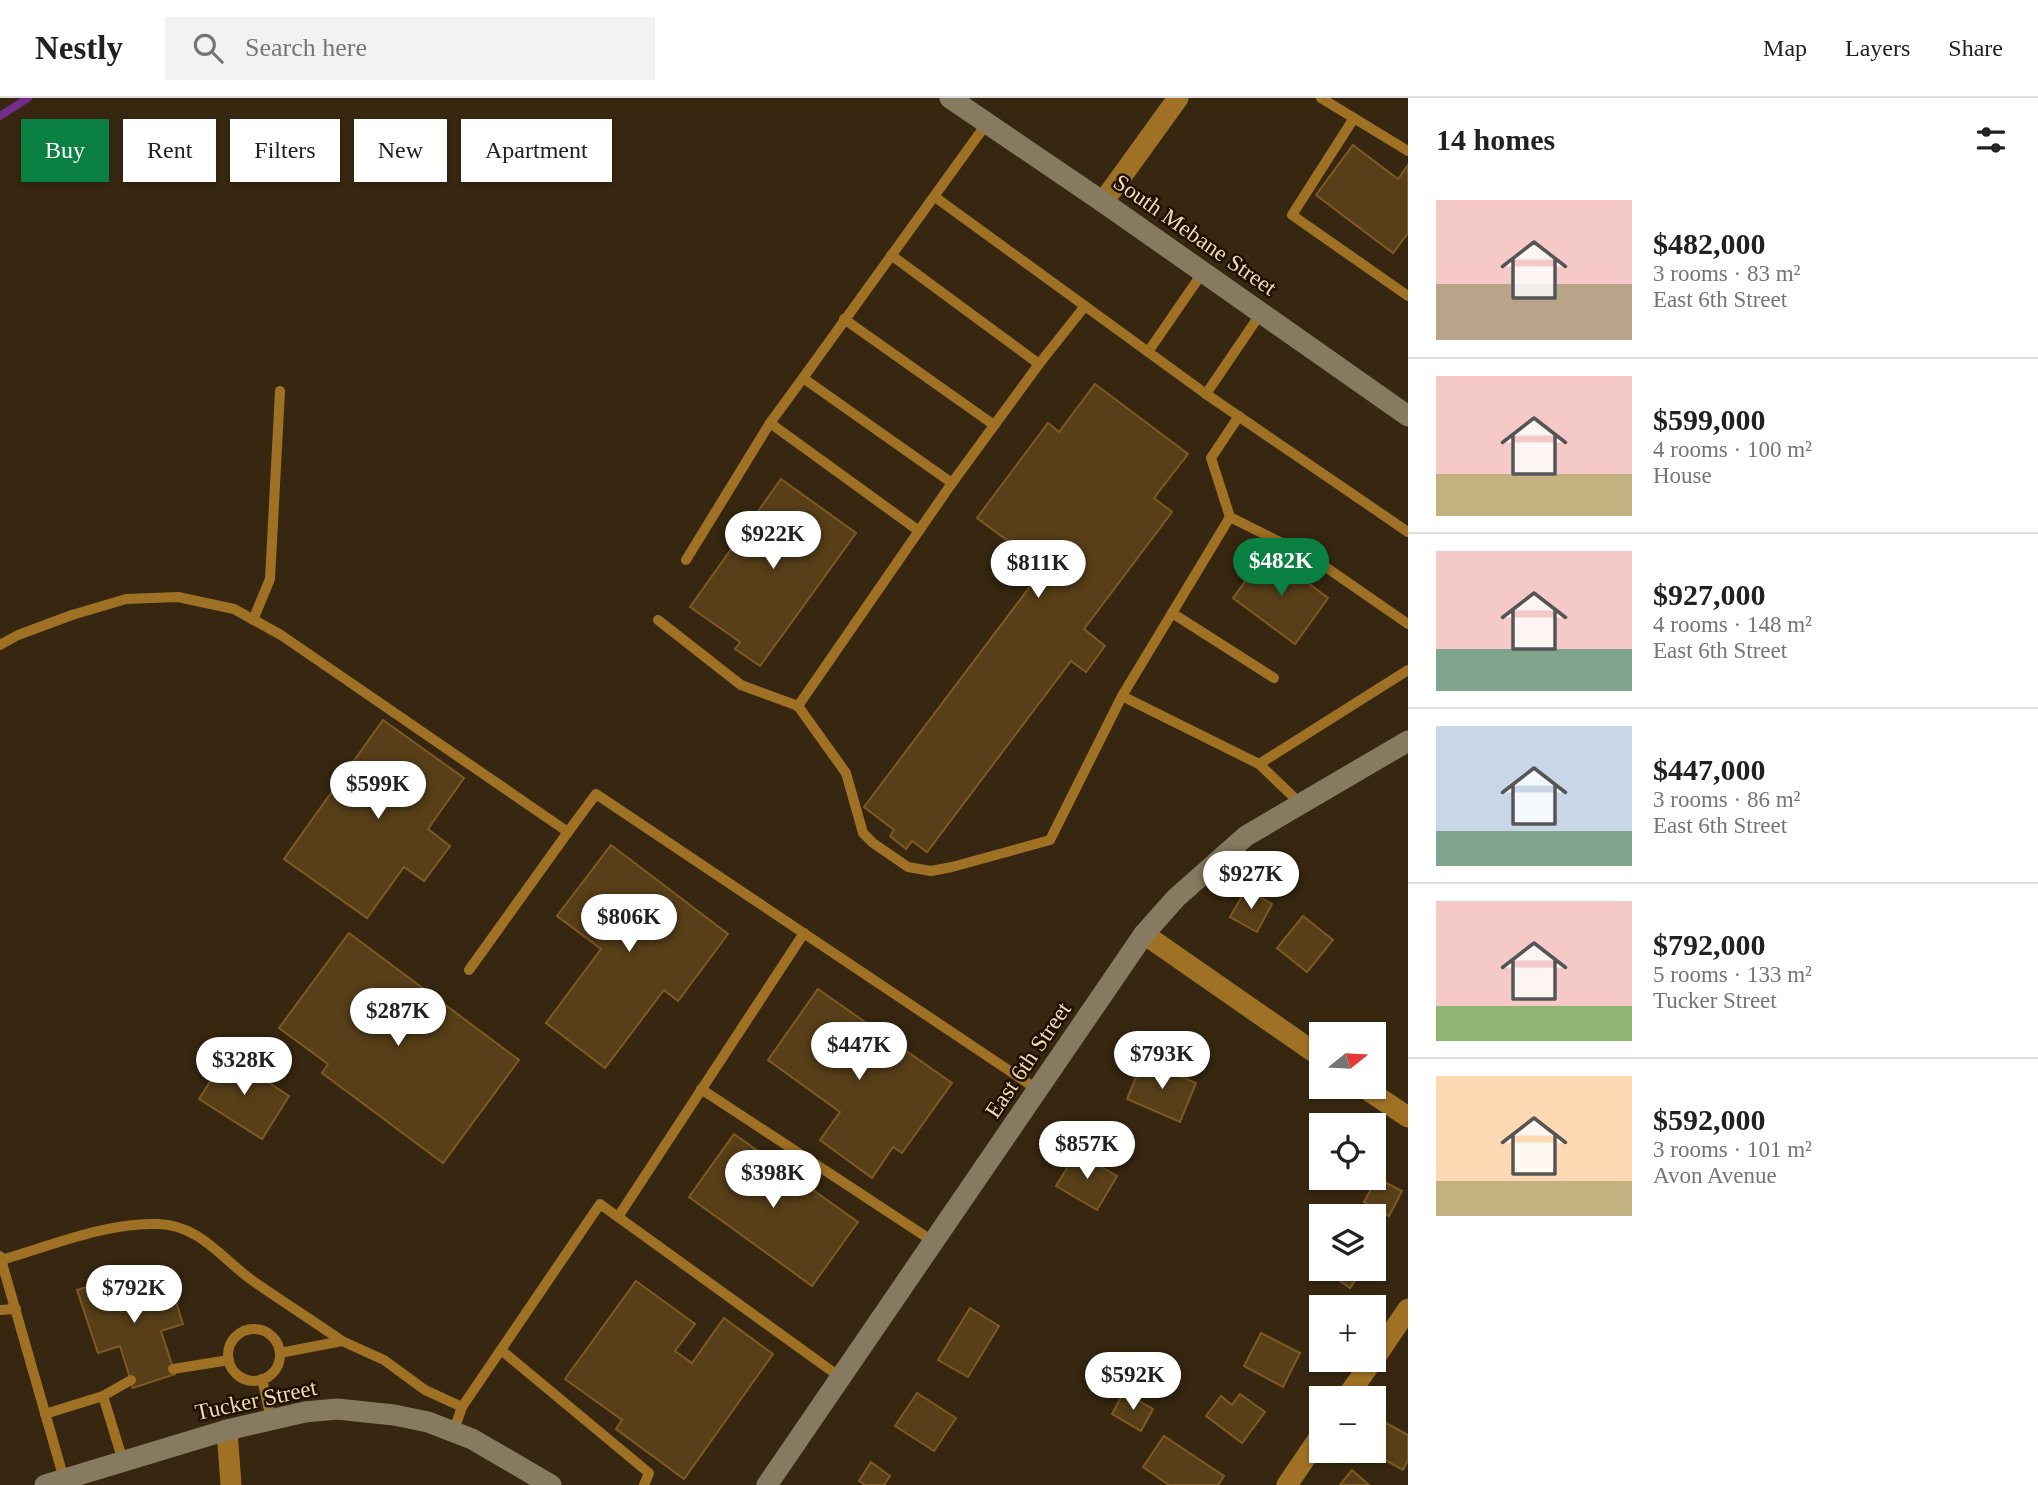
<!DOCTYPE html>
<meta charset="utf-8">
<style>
:root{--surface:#fff;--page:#f2f2f2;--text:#202124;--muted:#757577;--line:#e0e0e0;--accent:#0b8043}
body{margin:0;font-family:"Times New Roman",serif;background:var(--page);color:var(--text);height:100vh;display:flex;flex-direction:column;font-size:26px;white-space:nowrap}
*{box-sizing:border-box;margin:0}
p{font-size:23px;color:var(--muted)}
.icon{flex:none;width:38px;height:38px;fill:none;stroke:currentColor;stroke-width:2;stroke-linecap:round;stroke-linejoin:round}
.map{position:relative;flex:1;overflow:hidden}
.sheet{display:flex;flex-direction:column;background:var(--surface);width:630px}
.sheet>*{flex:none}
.guide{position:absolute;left:21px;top:21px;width:665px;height:63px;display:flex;gap:14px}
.needle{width:46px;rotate:72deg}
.tools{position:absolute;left:1309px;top:924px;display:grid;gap:14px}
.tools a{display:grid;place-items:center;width:77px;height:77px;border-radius:0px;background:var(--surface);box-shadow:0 2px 5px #0004;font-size:35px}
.price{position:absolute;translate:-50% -60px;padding:0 16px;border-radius:24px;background:#fff;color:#222;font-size:23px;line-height:46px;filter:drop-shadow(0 2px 4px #0008)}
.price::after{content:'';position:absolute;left:50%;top:42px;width:21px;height:16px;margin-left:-10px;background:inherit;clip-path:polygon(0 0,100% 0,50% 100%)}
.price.on{background:var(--accent);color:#fff}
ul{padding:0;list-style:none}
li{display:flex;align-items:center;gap:21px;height:175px;padding:0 28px}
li+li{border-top:2px solid var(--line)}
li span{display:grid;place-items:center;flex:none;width:196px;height:140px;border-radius:0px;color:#555}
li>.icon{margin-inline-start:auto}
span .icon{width:84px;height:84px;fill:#fffc;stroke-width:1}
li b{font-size:30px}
h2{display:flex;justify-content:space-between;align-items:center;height:84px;padding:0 28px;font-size:30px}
.tag{padding:0 24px;border-radius:0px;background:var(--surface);box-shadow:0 2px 5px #0004;font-size:24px;line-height:63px}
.tag.on{background:var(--accent);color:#fff}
header{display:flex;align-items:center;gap:42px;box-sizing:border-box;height:98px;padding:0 35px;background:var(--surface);border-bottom:2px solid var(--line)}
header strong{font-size:33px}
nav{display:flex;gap:38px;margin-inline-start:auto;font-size:24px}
.search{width:490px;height:63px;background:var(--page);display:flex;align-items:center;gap:18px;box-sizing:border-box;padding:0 24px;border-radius:0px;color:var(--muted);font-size:26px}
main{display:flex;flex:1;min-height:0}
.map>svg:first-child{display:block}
</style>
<header>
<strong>Nestly</strong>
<div class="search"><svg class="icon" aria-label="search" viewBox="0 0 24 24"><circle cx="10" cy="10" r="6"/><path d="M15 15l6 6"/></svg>Search here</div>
<nav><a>Map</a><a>Layers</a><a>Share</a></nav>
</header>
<main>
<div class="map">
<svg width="1408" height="1387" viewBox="0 0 1408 1387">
<rect width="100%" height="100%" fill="#372710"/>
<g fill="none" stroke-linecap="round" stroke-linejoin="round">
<path stroke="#712c8c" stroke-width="8" d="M 0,18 L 28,0"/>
</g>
<g fill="#583f19" stroke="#7e5a22" stroke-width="2">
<path d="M 1353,47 L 1398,81 L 1408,67 L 1408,135 L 1393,155 L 1316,97 Z"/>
<path d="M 1095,286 L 1188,356 L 1154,400 L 1172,414 L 1084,531 L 1105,548 L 1086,574 L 1071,563 L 927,754 L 912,743 L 906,751 L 890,738 L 894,732 L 864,709 L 1044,470 L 977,420 L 1048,325 L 1059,334 Z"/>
<path d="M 781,381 L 856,435 L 760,568 L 735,551 L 740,544 L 690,509 Z"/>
<path d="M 1267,454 L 1328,500 L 1295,546 L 1233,500 Z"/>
<path d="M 383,622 L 464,680 L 428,731 L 450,748 L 424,783 L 404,769 L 367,820 L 284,761 Z"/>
<path d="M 611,747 L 728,836 L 678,903 L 664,892 L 605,970 L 546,925 L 601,851 L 557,818 Z"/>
<path d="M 1246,791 L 1272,806 L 1257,834 L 1230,819 Z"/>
<path d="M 1303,818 L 1333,842 L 1307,874 L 1277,850 Z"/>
<path d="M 349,835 L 519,962 L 443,1065 L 322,975 L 328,966 L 279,930 Z"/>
<path d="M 818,891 L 952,985 L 902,1055 L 893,1049 L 872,1080 L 820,1042 L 840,1014 L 768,962 Z"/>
<path d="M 227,957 L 289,998 L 262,1041 L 199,1001 Z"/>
<path d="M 1143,962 L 1196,985 L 1180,1024 L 1127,1001 Z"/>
<path d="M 734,1036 L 858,1124 L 812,1188 L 689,1099 Z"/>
<path d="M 1077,1054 L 1117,1078 L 1097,1112 L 1056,1088 Z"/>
<path d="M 1377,1080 L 1402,1093 L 1389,1118 L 1364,1104 Z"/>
<path d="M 1321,1151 L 1321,1169 L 1313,1163 Z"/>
<path d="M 1323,1171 L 1363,1171 L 1350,1190 Z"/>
<path d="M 167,1175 L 183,1226 L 161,1233 L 175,1276 L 133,1290 L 120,1248 L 98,1255 L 77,1192 L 103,1184 L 106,1195 Z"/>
<path d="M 636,1183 L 695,1226 L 675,1253 L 692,1265 L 724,1220 L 773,1256 L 684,1381 L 616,1331 L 622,1322 L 565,1281 Z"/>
<path d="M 970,1210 L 999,1228 L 968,1279 L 938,1262 Z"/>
<path d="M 1261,1235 L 1300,1255 L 1283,1289 L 1244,1268 Z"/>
<path d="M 1124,1294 L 1153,1311 L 1141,1333 L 1112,1316 Z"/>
<path d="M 917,1295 L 956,1320 L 934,1353 L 895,1328 Z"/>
<path d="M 1240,1296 L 1265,1314 L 1242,1345 L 1206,1318 L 1221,1298 L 1232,1307 Z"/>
<path d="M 1386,1325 L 1408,1337 L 1408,1362 L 1403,1372 L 1370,1354 L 1374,1353 L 1374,1346 Z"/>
<path d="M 1164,1338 L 1224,1378 L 1218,1387 L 1169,1387 L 1143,1369 Z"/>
<path d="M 871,1364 L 890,1378 L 884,1387 L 865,1387 L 859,1383 Z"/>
<path d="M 1352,1372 L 1369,1387 L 1340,1387 Z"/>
</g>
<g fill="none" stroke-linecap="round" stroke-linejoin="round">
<g stroke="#9f7125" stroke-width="10">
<path d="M 1321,0 L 1408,53"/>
<path d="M 1354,20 L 1292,117 L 1408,198"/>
<path d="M 987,25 L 803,280 L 952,385 L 798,608 L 846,675 L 863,735 L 873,745 L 908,769 L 931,773 L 952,769 L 1050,742 L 1122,598 L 1259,666 L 1408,572"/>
<path d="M 935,99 L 1206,296 L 1408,434"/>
<path d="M 891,157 L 1039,266"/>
<path d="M 844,221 L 994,327"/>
<path d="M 1148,254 L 1203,174"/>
<path d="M 803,280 L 770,325 L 919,433"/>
<path d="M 1206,296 L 1261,215"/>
<path d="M 952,385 L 1039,266 L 1085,208"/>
<path d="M 1230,419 L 1211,360 L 1239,318"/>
<path d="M 686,462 L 770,325"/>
<path d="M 1172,515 L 1274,580"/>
<path d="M 253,522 L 270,481 L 280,293"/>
<path d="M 658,522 L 741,587 L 798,608"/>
<path d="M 0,547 L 18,537 L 72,517 L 126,501 L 178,499 L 234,511 L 281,537 L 568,734 L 596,696 L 1038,992"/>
<path d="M 1122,598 L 1230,419 L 1314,461 L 1408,526"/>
<path d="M 1259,666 L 1301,706"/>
<path d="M 469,872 L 568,734"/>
<path d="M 701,991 L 934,1144"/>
<path d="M 618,1119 L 804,835"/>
<path d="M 0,1158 L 64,1381"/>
<path d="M 1,1162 C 50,1148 107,1124 158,1126 C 200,1127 222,1161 253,1183 C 282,1203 313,1223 342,1243 L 280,1255"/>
<path d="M 0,1212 L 16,1211"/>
<circle cx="254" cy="1257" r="26"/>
<path d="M 342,1243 L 384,1262 L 425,1292 L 462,1309 L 453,1335"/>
<path d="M 501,1252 L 649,1375 L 644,1387"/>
<path d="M 173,1271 L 229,1262"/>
<path d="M 262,1281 L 271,1321"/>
<path d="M 103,1298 L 123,1363"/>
<path d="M 462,1309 L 600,1106 L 840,1279"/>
<path d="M 45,1316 L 103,1298 L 131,1282"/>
</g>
<g stroke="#9f7125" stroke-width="21">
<path d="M 1103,104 L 1178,0"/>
<path d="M 1144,836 L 1321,959"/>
<path d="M 1363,989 L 1408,1019"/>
<path d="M 1374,1261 L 1408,1211"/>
<path d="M 1346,1300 L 1373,1262"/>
<path d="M 227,1332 L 231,1387"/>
<path d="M 1287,1387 L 1321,1337"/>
</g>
<g stroke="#867b60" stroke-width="21">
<path d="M 950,0 L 1103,104 L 1408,318"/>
<path d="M 45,1387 L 227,1332 L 305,1314 L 337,1311 L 394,1317 L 428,1324 L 472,1341 L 551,1387"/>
<path d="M 767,1387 L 1144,836 L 1176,800 L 1246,738 L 1408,643"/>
</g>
</g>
<g text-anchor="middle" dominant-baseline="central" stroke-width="5" stroke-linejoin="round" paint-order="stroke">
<g font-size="23" fill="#f3d9b7" stroke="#1e1000">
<text transform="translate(1195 137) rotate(35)">South Mebane Street</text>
<text transform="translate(1028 962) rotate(-56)">East 6th Street</text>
<text transform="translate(256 1302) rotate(-12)">Tucker Street</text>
</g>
</g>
</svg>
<div class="tools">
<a><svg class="needle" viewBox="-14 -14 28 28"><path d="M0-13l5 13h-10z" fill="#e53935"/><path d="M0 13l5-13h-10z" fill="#757577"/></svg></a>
<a><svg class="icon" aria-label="locate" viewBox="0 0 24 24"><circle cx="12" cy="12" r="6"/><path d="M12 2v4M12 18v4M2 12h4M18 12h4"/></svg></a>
<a><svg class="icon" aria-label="layers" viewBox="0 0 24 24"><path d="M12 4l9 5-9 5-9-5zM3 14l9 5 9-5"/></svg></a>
<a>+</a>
<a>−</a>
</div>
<b class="price" style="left:773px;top:473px">$922K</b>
<b class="price on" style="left:1281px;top:500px">$482K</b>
<b class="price" style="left:1038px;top:502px">$811K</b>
<b class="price" style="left:378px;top:723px">$599K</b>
<b class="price" style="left:1251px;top:813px">$927K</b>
<b class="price" style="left:629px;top:856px">$806K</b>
<b class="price" style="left:398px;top:950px">$287K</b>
<b class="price" style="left:859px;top:984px">$447K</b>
<b class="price" style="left:1162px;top:993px">$793K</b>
<b class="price" style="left:244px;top:999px">$328K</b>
<b class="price" style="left:1087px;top:1083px">$857K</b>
<b class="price" style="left:773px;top:1112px">$398K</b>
<b class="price" style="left:134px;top:1227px">$792K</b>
<b class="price" style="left:1133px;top:1314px">$592K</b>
<div class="guide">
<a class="tag on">Buy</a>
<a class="tag">Rent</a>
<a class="tag">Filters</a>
<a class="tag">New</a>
<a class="tag">Apartment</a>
</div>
</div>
<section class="sheet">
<h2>14 homes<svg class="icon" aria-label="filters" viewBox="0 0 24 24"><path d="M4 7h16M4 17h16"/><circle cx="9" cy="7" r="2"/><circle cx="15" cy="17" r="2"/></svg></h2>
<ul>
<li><span style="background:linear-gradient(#f6c9c9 60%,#b9a48a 0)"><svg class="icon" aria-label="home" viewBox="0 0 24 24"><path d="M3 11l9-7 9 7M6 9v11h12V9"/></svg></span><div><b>$482,000</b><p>3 rooms · 83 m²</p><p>East 6th Street</p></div></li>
<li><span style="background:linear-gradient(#f6c9c9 70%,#c2b280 0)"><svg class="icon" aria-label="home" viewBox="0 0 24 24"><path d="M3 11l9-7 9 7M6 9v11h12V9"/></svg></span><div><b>$599,000</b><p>4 rooms · 100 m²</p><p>House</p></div></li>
<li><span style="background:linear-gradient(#f6c9c9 70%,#7fa58c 0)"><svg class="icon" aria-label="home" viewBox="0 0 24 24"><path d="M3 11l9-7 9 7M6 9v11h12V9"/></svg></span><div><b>$927,000</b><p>4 rooms · 148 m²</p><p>East 6th Street</p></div></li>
<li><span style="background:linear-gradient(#c9d6e8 75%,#7fa58c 0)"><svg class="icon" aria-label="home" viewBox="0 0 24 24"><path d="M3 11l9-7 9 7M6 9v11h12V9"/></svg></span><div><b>$447,000</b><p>3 rooms · 86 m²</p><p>East 6th Street</p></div></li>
<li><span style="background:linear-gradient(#f6c9c9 75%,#8fb573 0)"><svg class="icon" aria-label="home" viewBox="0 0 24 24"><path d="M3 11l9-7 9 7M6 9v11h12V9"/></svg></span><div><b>$792,000</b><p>5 rooms · 133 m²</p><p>Tucker Street</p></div></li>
<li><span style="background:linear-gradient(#ffd9b3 75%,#c2b280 0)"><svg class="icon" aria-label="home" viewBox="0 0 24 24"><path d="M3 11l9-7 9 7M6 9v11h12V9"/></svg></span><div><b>$592,000</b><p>3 rooms · 101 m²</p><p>Avon Avenue</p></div></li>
</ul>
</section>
</main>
